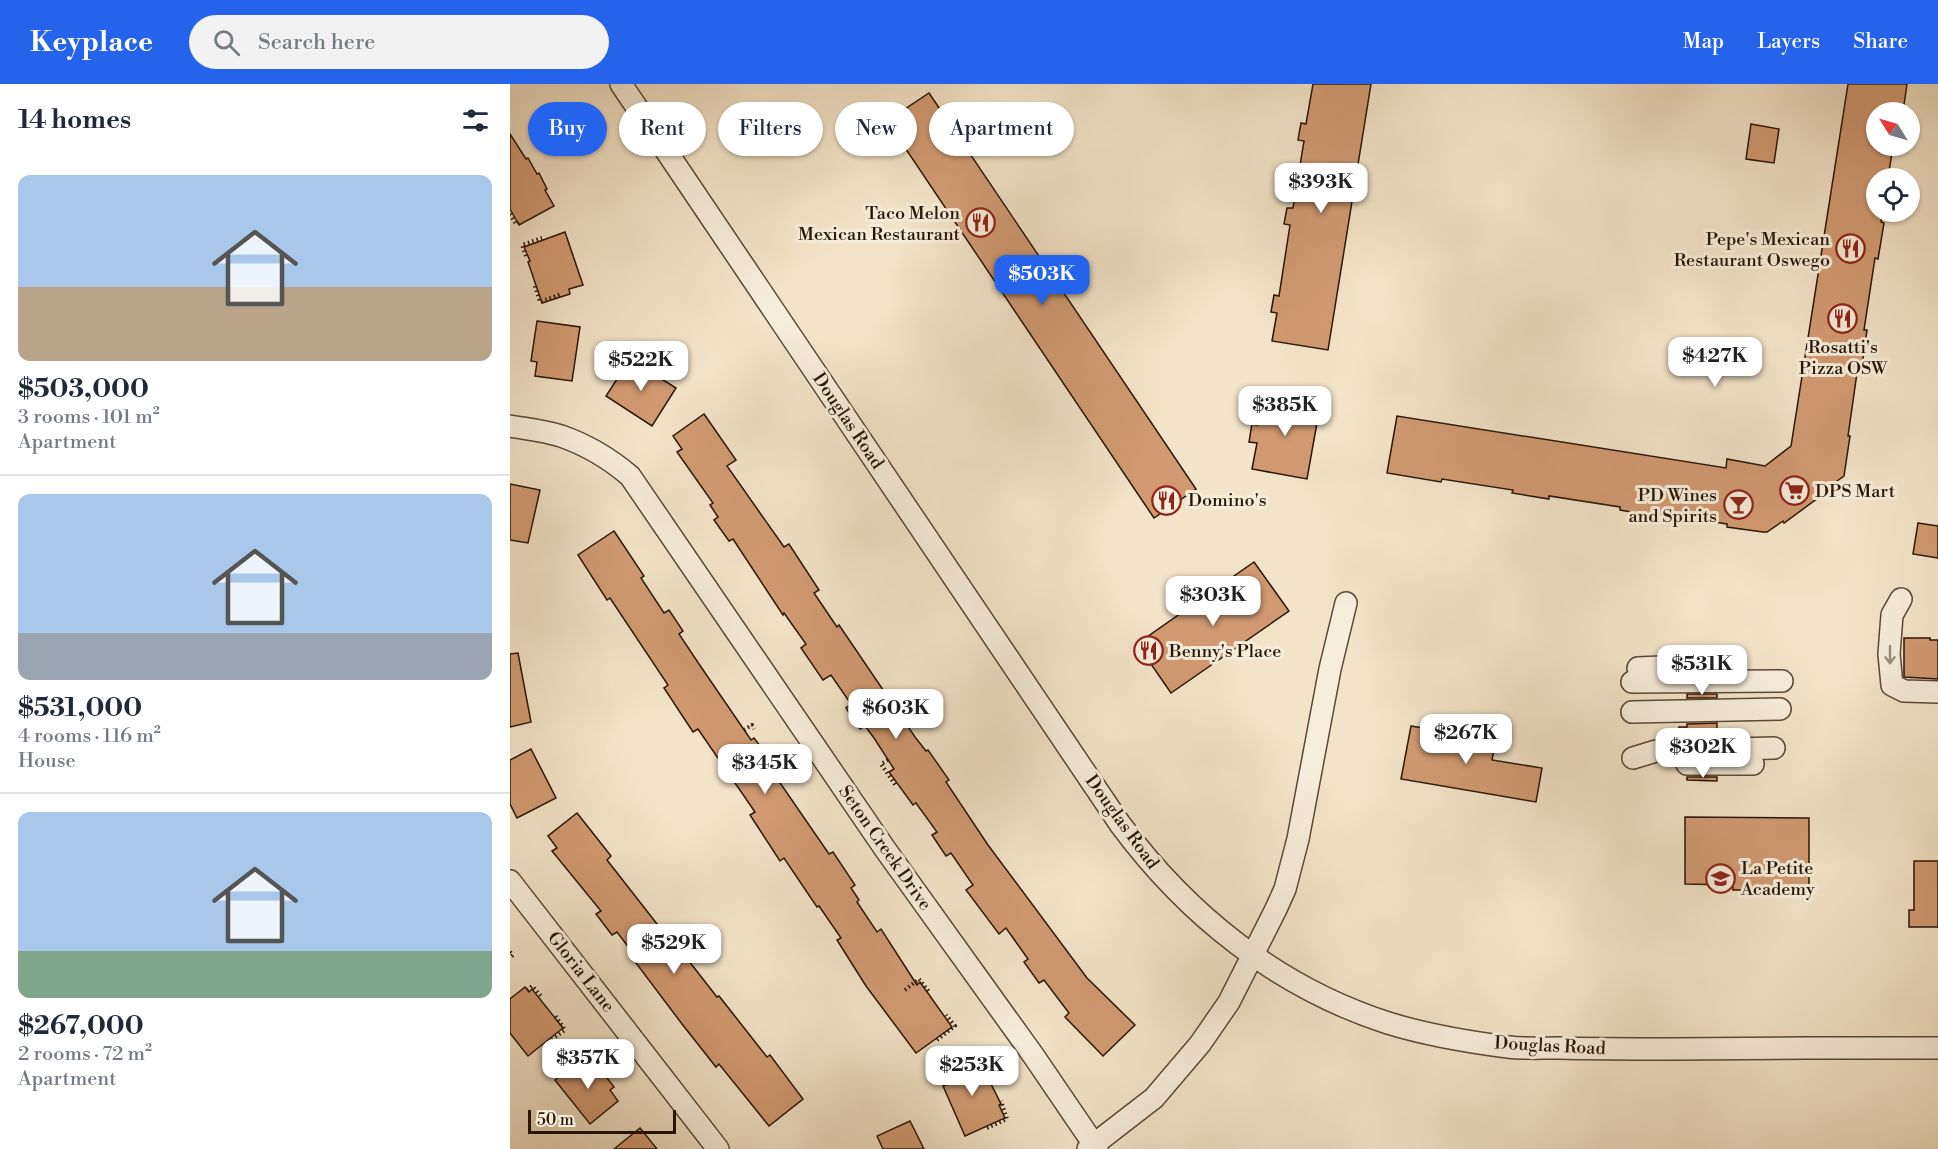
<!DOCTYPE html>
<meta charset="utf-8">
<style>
:root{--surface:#fff;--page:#f2f2f3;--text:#1f2937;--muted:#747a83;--line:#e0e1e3;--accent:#2563eb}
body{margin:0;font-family:"Libre Bodoni",serif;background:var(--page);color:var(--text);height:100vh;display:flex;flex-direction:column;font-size:22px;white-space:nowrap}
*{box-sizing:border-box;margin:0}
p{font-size:20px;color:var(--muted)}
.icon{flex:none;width:33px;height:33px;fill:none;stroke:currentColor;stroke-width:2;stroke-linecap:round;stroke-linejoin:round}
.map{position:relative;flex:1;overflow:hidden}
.details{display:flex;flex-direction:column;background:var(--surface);width:510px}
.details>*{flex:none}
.guide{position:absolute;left:18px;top:18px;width:570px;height:54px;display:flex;gap:12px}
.needle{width:39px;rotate:307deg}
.controls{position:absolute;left:1356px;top:18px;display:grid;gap:12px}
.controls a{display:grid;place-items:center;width:54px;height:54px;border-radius:50%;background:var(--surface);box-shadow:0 2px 4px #0004;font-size:30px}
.scale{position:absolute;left:18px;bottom:15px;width:148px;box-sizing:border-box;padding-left:6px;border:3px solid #281505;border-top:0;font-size:16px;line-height:21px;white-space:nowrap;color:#281505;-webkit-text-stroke:4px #f7eddb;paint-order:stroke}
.price{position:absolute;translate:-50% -51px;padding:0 14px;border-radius:12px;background:#fff;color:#222;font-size:20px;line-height:39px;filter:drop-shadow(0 2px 3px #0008)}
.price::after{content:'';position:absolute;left:50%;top:36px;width:18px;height:14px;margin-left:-9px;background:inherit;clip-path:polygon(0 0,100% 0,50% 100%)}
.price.current{background:var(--accent);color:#fff}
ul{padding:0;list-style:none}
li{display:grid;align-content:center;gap:12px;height:318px;padding:0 18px}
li+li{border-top:2px solid var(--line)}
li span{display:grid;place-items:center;height:186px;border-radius:12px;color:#555}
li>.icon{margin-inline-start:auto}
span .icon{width:108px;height:108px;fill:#fffc;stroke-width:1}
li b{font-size:26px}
h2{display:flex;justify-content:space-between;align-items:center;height:72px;padding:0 18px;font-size:26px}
.chip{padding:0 21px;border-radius:27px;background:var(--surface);box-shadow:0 2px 4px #0004;font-size:21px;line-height:54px}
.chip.current{background:var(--accent);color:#fff}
header{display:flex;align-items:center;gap:36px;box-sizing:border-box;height:84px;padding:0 30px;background:var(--accent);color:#fff}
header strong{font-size:28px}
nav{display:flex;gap:33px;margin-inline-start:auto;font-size:21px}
.search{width:420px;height:54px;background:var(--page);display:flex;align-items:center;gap:15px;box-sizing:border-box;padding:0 21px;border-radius:33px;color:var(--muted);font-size:22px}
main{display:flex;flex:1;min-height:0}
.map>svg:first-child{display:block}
</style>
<header>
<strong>Keyplace</strong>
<div class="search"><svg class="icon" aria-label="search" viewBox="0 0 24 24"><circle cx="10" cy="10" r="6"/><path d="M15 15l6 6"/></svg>Search here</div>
<nav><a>Map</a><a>Layers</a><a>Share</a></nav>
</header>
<main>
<section class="details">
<h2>14 homes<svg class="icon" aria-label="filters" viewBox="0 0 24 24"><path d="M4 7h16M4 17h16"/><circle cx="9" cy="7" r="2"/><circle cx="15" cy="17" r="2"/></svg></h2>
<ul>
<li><span style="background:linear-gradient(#a9c7e8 60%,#b9a48a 0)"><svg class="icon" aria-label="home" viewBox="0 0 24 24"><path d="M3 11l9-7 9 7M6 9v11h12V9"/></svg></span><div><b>$503,000</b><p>3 rooms · 101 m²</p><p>Apartment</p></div></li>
<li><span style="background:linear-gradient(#a9c7e8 75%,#9aa5b1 0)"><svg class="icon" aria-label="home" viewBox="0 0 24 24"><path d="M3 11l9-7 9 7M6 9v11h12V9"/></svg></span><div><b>$531,000</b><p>4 rooms · 116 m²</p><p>House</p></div></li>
<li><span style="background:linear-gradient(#a9c7e8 75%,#7fa58c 0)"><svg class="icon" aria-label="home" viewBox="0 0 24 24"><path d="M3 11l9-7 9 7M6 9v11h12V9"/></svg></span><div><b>$267,000</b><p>2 rooms · 72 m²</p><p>Apartment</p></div></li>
</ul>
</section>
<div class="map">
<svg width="1428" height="1065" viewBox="0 0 1428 1065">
<rect width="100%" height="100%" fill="#f3e3c8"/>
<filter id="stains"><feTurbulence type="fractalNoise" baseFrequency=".00333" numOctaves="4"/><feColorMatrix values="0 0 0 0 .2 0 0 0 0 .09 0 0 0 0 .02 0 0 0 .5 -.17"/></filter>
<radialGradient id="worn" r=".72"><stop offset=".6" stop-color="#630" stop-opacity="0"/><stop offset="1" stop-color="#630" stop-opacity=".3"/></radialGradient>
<g fill="#d19a72" stroke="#281505" stroke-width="1.5">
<path d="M 803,0 L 861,0 L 818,266 L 762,257 L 767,229 L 761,228 L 764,211 L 769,212 L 780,141 L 774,140 L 777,124 L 783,124 L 794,57 L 788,56 L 791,39 L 796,40 Z"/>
<path d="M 1338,0 L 1397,0 L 1393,28 L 1366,28 L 1366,62 L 1383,62 L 1378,94 L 1366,94 L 1366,128 L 1373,128 L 1371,138 L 1374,139 L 1368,175 L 1365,174 L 1354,246 L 1357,246 L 1352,282 L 1348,282 L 1338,352 L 1340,352 L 1334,392 L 1317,404 L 1319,406 L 1274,439 L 1273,437 L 1257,448 L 1253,448 L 1217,443 L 1217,440 L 1146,429 L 1145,432 L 1110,426 L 1110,423 L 1039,412 L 1039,415 L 1002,409 L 1003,406 L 932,395 L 931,398 L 877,389 L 887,332 L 1216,384 L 1217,375 L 1255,382 L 1281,362 Z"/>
<path d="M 419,9 L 686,405 L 644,434 L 377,37 Z"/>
<path d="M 1241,40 L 1269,45 L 1264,79 L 1236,75 Z"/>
<path d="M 0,50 L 16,75 L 18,74 L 27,90 L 29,89 L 37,105 L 35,106 L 44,122 L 9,141 L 0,125 Z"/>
<path d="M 55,148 L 73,201 L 59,205 L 60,210 L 32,219 L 18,178 L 20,177 L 14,163 Z"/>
<path d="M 27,237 L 70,243 L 62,297 L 25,292 L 27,278 L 21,277 Z"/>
<path d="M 120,275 L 166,304 L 142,342 L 96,312 Z"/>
<path d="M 752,312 L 810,322 L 797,395 L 742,385 L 747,359 L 739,358 L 742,340 L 747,341 Z"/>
<path d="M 194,330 L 226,376 L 217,382 L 274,463 L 279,460 L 309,506 L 304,509 L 327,543 L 329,541 L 405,653 L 416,667 L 418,666 L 439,696 L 436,698 L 478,761 L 577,894 L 625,941 L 593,972 L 555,933 L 559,929 L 534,896 L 529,899 L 514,878 L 518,875 L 496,844 L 489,850 L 456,806 L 463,801 L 441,769 L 436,772 L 422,751 L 427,748 L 406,719 L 403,721 L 379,688 L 384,685 L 364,654 L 355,642 L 350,645 L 336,624 L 341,620 L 321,591 L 313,596 L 291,564 L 296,560 L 274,529 L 273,531 L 223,455 L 219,457 L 204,436 L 208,433 L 200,421 L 203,419 L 167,368 L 172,365 L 163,352 Z"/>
<path d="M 0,400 L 30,406 L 18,459 L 0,456 Z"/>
<path d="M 1408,439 L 1428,442 L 1428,474 L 1403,470 Z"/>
<path d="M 104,447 L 134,492 L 131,494 L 154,529 L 159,526 L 173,547 L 169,550 L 189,580 L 241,656 L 244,654 L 259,674 L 255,677 L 319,770 L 323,768 L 345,801 L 341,804 L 349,816 L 347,818 L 367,848 L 371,845 L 407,901 L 410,898 L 442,943 L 406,969 L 356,902 L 327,856 L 331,854 L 309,822 L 307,823 L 274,774 L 270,777 L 240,731 L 245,728 L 188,645 L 183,648 L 154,604 L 158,601 L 100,514 L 97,516 L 68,471 Z"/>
<path d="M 744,478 L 779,527 L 661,609 L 627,560 Z"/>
<path d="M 1394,554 L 1420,554 L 1420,556 L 1428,556 L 1428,595 L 1394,593 Z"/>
<path d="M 8,569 L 21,638 L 0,643 L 0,570 Z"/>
<rect x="1177" y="610" width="30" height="4"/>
<path d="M 1207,639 L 1207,653 L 1169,654 L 1169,643 L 1177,643 L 1177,640 Z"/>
<path d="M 901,642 L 986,656 L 982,676 L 1032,684 L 1026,718 L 891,695 Z"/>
<path d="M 21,665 L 46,714 L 7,734 L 0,720 L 0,676 Z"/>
<path d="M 1177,693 L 1207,693 L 1207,697 L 1177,696 Z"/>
<path d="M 67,729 L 101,772 L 97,776 L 158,854 L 160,853 L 207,913 L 209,912 L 257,973 L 260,971 L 293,1015 L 259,1042 L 209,980 L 206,983 L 172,940 L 126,879 L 129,877 L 107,848 L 102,851 L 86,830 L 91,827 L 42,767 L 47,764 L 38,752 Z"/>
<path d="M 1175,733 L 1299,734 L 1299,808 L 1273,808 L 1273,812 L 1255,812 L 1255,806 L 1223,806 L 1223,801 L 1175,800 Z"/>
<path d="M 1404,777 L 1428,777 L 1428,843 L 1399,843 L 1399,826 L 1404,826 Z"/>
<path d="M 15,903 L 19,908 L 22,905 L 53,944 L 18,972 L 0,949 L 0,915 Z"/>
<path d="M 445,963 L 459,991 L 473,984 L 491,1020 L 489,1021 L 495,1034 L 455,1052 L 433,1002 L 446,997 L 435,968 Z"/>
<path d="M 74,973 L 84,986 L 88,982 L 104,1003 L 100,1006 L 108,1017 L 80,1040 L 45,996 Z"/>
<path d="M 400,1037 L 414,1065 L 373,1065 L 367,1052 Z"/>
<path d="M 130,1044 L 147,1065 L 104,1065 Z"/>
</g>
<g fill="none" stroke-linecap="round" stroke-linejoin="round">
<defs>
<g id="minor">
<path d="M 111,0 L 610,740 C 678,832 769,904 878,939 C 917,951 958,958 998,963 C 1014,965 1031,964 1048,964 C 1087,965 1126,965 1165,965 C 1253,964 1340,964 1428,964"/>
<path d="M 0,342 C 17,345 35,347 51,352 C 77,361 100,375 120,392 L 375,765 L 523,971 L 587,1065"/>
<path d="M 1391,515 L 1382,531 L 1379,570 L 1382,601 L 1394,607 L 1428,608"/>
<path d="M 1128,584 L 1221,580"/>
<path d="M 1122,598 L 1272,597"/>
<path d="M 1122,628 L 1270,625"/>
<path d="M 1123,674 L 1146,667 L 1264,664"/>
<path d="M 1177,680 L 1243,680"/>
<path d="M 0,797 L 208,1065"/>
<path d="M 578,1065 L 644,1014 L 690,960 L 719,918 L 766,825 L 775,805 L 788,755 L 820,585 L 836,519"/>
</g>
</defs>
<use href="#minor" stroke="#5b4836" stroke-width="24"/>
<g stroke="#281505" stroke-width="4" stroke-dasharray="1.5 3" stroke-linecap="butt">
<path d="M 0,130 L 6,140 L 10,137"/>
<path d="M 16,172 L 12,161 L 32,154"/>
<path d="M 25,202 L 30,218 L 51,210"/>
<path d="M 234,646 L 242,641 L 244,645"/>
<path d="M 378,676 L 371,680 L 386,702"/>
<path d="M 0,868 L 3,871 L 0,874"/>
<path d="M 17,906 L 22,902 L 32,913"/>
<path d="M 395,906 L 409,895 L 420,909"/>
<path d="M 427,956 L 445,942 L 436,931"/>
<path d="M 38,958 L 55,946 L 45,931"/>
<path d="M 458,989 L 474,981 L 482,996"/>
<path d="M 477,1044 L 497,1035 L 491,1017"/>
</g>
<use href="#minor" stroke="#f7eddb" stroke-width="21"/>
</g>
<defs><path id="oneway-shaft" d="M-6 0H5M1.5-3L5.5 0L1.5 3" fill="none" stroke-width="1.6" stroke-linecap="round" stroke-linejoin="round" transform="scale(1.5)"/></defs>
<use stroke="#9a8c7b" href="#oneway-shaft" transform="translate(1380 571) rotate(90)"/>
<defs>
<symbol id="restaurant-ring" viewBox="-11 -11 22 22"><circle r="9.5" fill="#f7eddb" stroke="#8f2418" stroke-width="1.5"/><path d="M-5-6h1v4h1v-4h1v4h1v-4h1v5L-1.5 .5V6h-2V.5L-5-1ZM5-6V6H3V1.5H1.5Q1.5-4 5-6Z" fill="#8f2418"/></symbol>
<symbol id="supermarket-ring" viewBox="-11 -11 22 22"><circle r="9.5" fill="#f7eddb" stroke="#8f2418" stroke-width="1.5"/><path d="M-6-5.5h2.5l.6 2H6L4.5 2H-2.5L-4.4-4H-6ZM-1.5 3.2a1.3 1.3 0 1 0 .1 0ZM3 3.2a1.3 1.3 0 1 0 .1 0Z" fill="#8f2418"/></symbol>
<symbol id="bar-ring" viewBox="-11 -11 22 22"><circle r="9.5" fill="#f7eddb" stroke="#8f2418" stroke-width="1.5"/><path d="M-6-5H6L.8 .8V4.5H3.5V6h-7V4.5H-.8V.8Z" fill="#8f2418"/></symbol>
<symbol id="school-ring" viewBox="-11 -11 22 22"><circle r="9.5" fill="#f7eddb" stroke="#8f2418" stroke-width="1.5"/><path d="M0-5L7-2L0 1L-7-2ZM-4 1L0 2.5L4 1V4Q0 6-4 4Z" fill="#8f2418"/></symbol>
</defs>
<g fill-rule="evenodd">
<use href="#restaurant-ring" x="454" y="122" width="33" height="33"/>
<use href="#restaurant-ring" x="1324" y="148" width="33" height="33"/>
<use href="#restaurant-ring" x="1316" y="218" width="33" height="33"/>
<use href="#supermarket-ring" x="1268" y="390" width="33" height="33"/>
<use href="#restaurant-ring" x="640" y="400" width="33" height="33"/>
<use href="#bar-ring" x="1212" y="404" width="33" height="33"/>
<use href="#restaurant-ring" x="622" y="550" width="33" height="33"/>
<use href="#school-ring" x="1194" y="778" width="33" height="33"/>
</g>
<g text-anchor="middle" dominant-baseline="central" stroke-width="6" stroke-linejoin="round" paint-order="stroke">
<g font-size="18" fill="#281505" stroke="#f7eddb" text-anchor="start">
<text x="450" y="129" text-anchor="end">Taco Melon<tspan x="450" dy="21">Mexican Restaurant</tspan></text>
<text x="1320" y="155" text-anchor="end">Pepe's Mexican<tspan x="1320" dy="21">Restaurant Oswego</tspan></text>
<text x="1333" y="263" text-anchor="middle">Rosatti's<tspan x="1333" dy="21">Pizza OSW</tspan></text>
<text x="1305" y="407">DPS Mart</text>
<text x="1207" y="411" text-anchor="end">PD Wines<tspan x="1207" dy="21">and Spirits</tspan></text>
<text x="678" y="416">Domino's</text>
<text x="659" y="567">Benny's Place</text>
<text x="1231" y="784">La Petite<tspan x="1231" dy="21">Academy</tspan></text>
</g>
<g font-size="18" fill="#281505" stroke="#f7eddb">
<text transform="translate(338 337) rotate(56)">Douglas Road</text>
<text transform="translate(612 738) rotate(54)">Douglas Road</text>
<text transform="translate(375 764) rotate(55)">Seton Creek Drive</text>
<text transform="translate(71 888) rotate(52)">Gloria Lane</text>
<text transform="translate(1040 962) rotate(3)">Douglas Road</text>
</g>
</g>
<rect width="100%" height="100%" filter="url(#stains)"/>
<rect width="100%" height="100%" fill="url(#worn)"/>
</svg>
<div class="controls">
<a><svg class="needle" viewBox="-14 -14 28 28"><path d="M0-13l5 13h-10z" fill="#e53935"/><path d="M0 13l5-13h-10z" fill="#747a83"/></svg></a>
<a><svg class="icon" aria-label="locate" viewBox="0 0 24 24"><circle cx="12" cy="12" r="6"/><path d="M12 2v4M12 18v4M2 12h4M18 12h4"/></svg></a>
</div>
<div class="scale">50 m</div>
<b class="price" style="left:811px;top:130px">$393K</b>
<b class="price current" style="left:532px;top:222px">$503K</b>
<b class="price" style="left:1205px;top:304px">$427K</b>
<b class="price" style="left:131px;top:308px">$522K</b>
<b class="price" style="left:775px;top:353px">$385K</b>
<b class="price" style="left:703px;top:543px">$303K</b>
<b class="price" style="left:1192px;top:612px">$531K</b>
<b class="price" style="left:386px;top:656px">$603K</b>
<b class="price" style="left:956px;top:681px">$267K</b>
<b class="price" style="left:1193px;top:695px">$302K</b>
<b class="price" style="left:255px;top:711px">$345K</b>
<b class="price" style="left:164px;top:891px">$529K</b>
<b class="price" style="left:78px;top:1006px">$357K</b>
<b class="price" style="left:462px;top:1013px">$253K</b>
<div class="guide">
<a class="chip current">Buy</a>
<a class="chip">Rent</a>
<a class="chip">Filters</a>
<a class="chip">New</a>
<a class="chip">Apartment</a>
</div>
</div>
</main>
